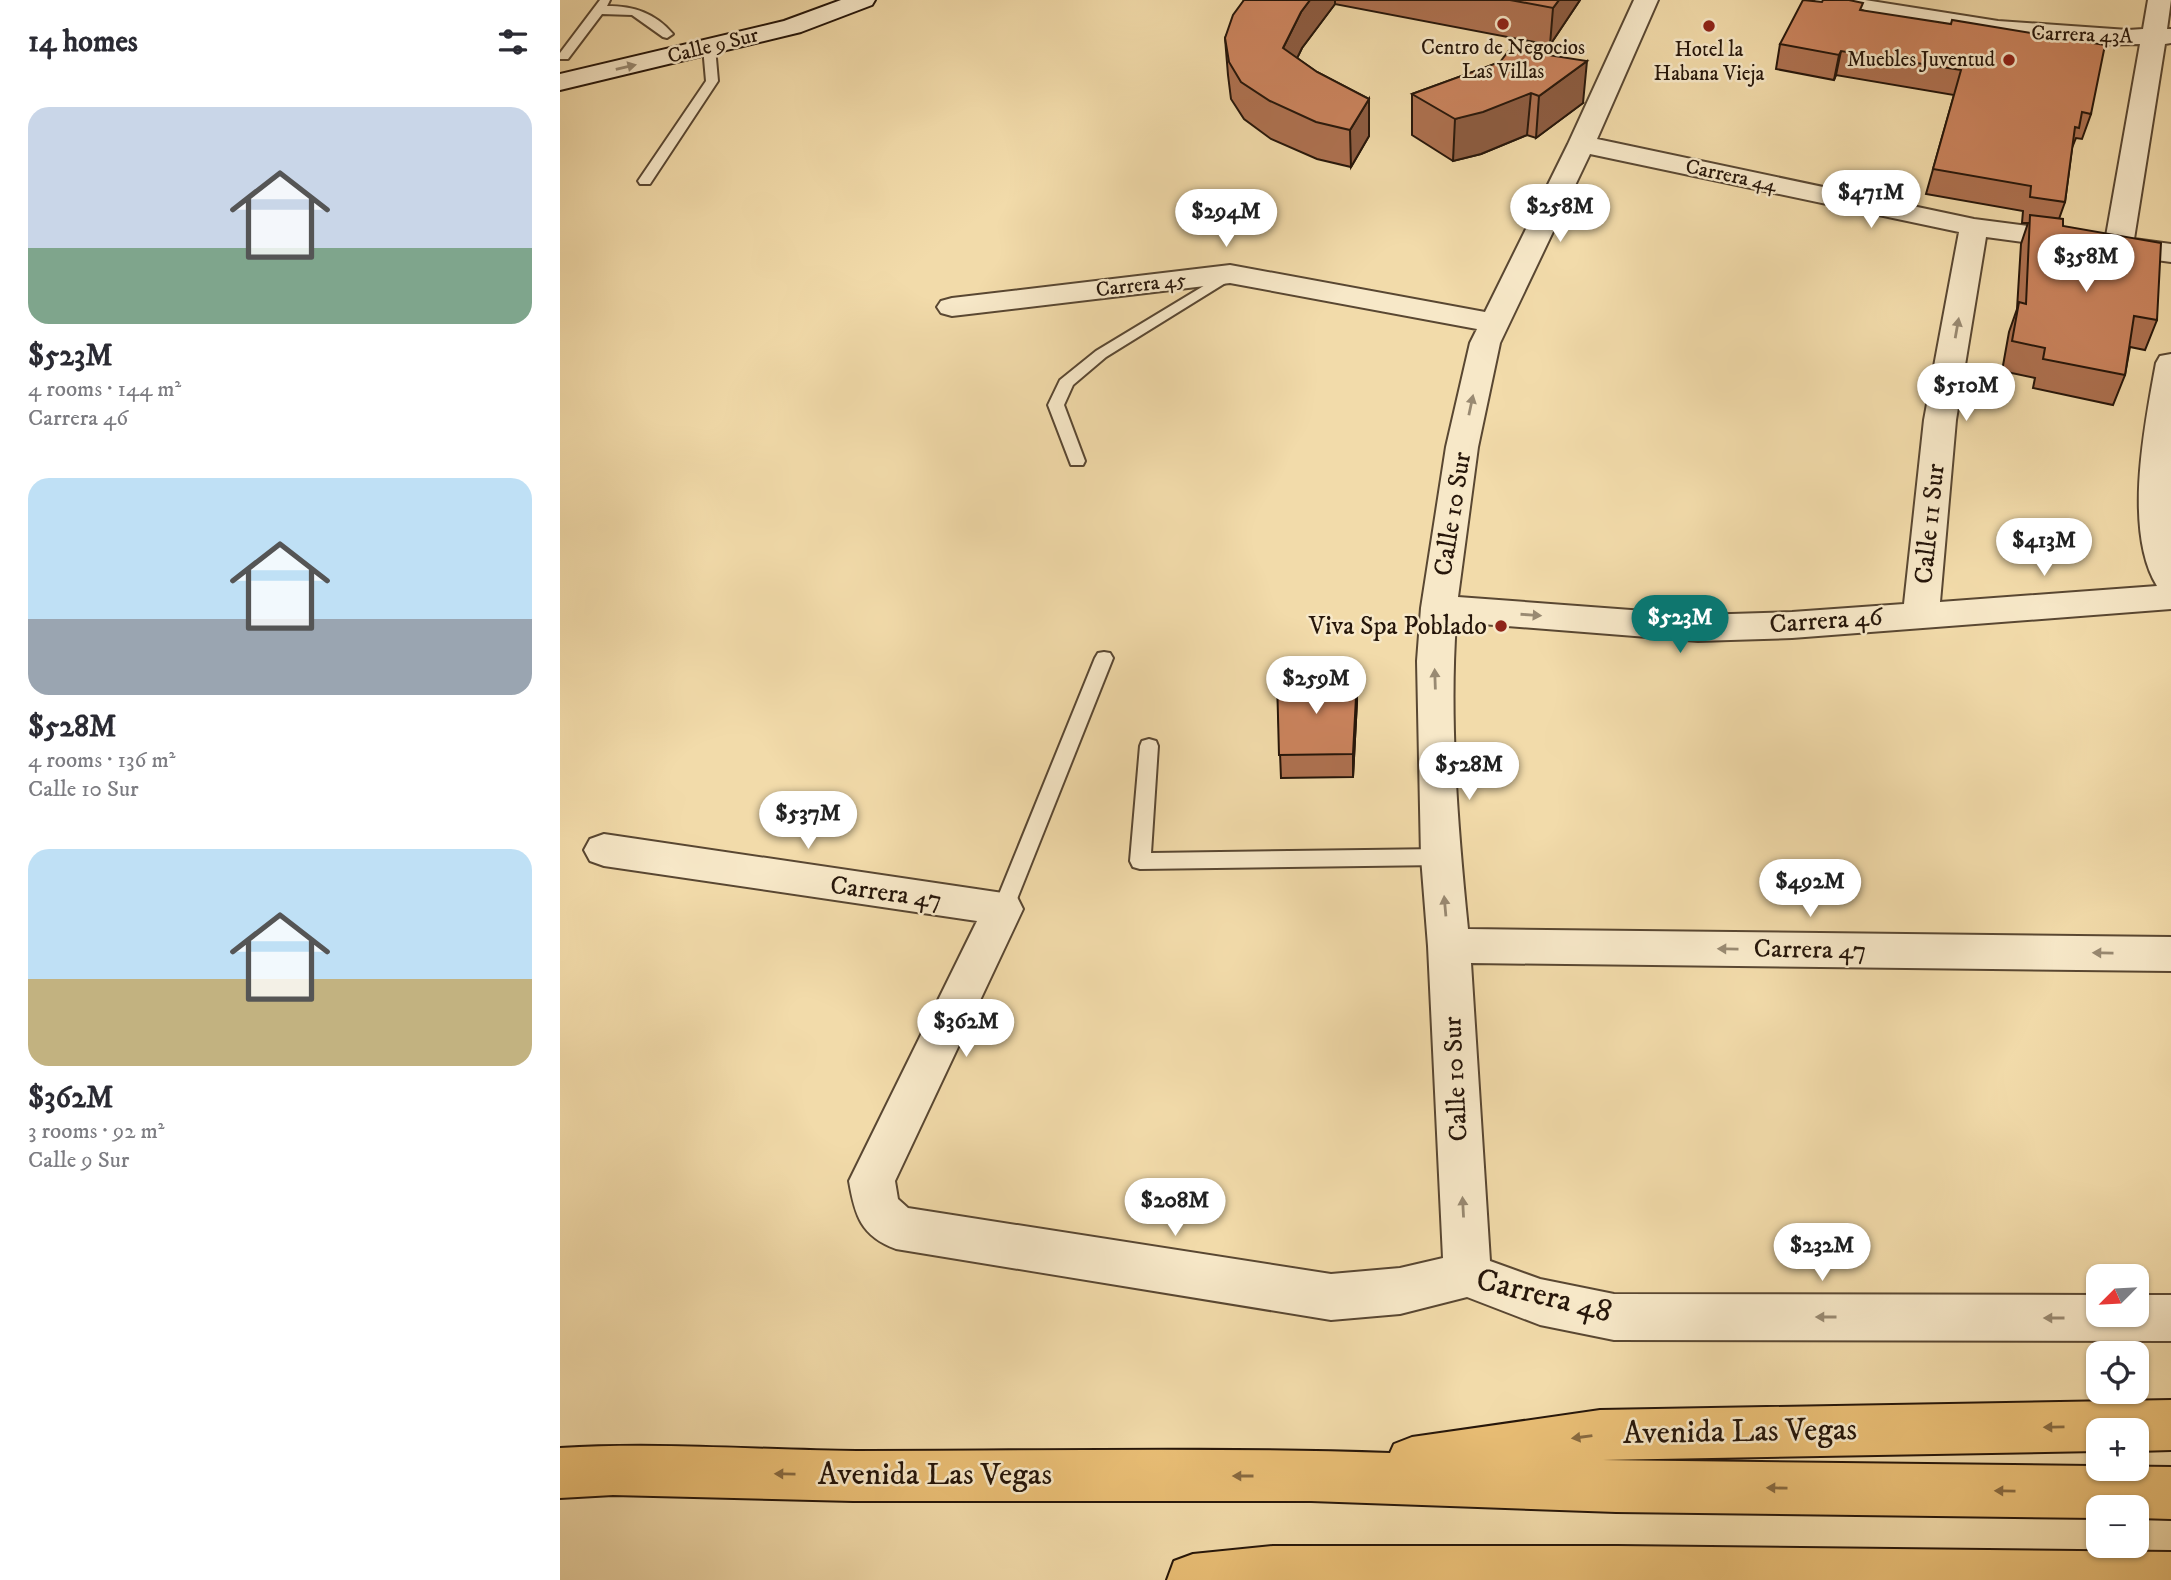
<!DOCTYPE html>
<meta charset="utf-8">
<style>
:root{--surface:#fff;--page:#f7f7f7;--text:#2b2b33;--muted:#7c7c81;--accent:#0f766e}
body{margin:0;font-family:"IM FELL DW Pica",serif;background:var(--page);color:var(--text);height:100vh;display:flex;flex-direction:column;font-size:26px;white-space:nowrap}
*{box-sizing:border-box;margin:0}
p{font-size:23px;color:var(--muted)}
.icon{flex:none;width:38px;height:38px;fill:none;stroke:currentColor;stroke-width:2;stroke-linecap:round;stroke-linejoin:round}
.map{position:relative;flex:1;overflow:hidden}
.details{display:flex;flex-direction:column;background:var(--surface);width:560px}
.details>*{flex:none}
.needle{width:46px;rotate:246deg}
.fabs{position:absolute;left:1526px;top:1264px;display:grid;gap:14px}
.fabs a{display:grid;place-items:center;width:63px;height:63px;border-radius:14px;background:var(--surface);box-shadow:0 2px 5px #0004;font-size:35px}
.price{position:absolute;translate:-50% -60px;padding:0 16px;border-radius:24px;background:#fff;color:#222;font-size:23px;line-height:46px;filter:drop-shadow(0 2px 4px #0008)}
.price::after{content:'';position:absolute;left:50%;top:42px;width:21px;height:16px;margin-left:-10px;background:inherit;clip-path:polygon(0 0,100% 0,50% 100%)}
.price.active{background:var(--accent);color:#fff}
ul{padding:0;list-style:none}
li{display:grid;align-content:center;gap:14px;height:371px;padding:0 28px}
li span{display:grid;place-items:center;height:217px;border-radius:21px;color:#555}
li>.icon{margin-inline-start:auto}
span .icon{width:126px;height:126px;fill:#fffc;stroke-width:1}
li b{font-size:30px}
h2{display:flex;justify-content:space-between;align-items:center;height:84px;padding:0 28px;font-size:30px}
main{display:flex;flex:1;min-height:0}
.map>svg:first-child{display:block}
</style>
<main>
<section class="details">
<h2>14 homes<svg class="icon" aria-label="filters" viewBox="0 0 24 24"><path d="M4 7h16M4 17h16"/><circle cx="9" cy="7" r="2"/><circle cx="15" cy="17" r="2"/></svg></h2>
<ul>
<li><span style="background:linear-gradient(#c9d6e8 65%,#7fa58c 0)"><svg class="icon" aria-label="home" viewBox="0 0 24 24"><path d="M3 11l9-7 9 7M6 9v11h12V9"/></svg></span><div><b>$523M</b><p>4 rooms · 144 m²</p><p>Carrera 46</p></div></li>
<li><span style="background:linear-gradient(#bfe0f5 65%,#9aa5b1 0)"><svg class="icon" aria-label="home" viewBox="0 0 24 24"><path d="M3 11l9-7 9 7M6 9v11h12V9"/></svg></span><div><b>$528M</b><p>4 rooms · 136 m²</p><p>Calle 10 Sur</p></div></li>
<li><span style="background:linear-gradient(#bfe0f5 60%,#c2b280 0)"><svg class="icon" aria-label="home" viewBox="0 0 24 24"><path d="M3 11l9-7 9 7M6 9v11h12V9"/></svg></span><div><b>$362M</b><p>3 rooms · 92 m²</p><p>Calle 9 Sur</p></div></li>
</ul>
</section>
<div class="map">
<svg width="1611" height="1580" viewBox="0 0 1611 1580">
<rect width="100%" height="100%" fill="#f2dbaa"/>
<filter id="stains"><feTurbulence type="fractalNoise" baseFrequency=".00286" numOctaves="4"/><feColorMatrix values="0 0 0 0 .2 0 0 0 0 .09 0 0 0 0 .02 0 0 0 .5 -.17"/></filter>
<radialGradient id="worn" r=".72"><stop offset=".6" stop-color="#630" stop-opacity="0"/><stop offset="1" stop-color="#630" stop-opacity=".3"/></radialGradient>
<g fill="none" stroke-linecap="round" stroke-linejoin="round">
<defs>
<g id="lane">
<path d="M 40,0 L 50,0 L 47,6 C 74,6 95,13 113,34 L 107,38 L 103,37 L 72,15 L 42,14 L 8,59 L 0,59 L 0,53 Z"/>
<path d="M 149,43 L 155,47 L 158,81 L 90,184 L 80,184 L 78,181 L 146,81 L 143,47 Z"/>
<path d="M 670,270 L 677,274 L 675,277 L 546,357 L 513,385 L 504,405 L 525,461 L 523,465 L 511,465 L 488,405 L 500,380 L 536,351 Z"/>
<path d="M 544,652 L 550,653 L 553,658 L 453,909 L 450,915 L 443,917 L 436,915 L 433,909 L 535,658 L 538,653 Z"/>
<path d="M 589,739 L 596,741 L 598,746 L 591,853 L 881,849 L 888,851 L 891,857 L 888,863 L 881,865 L 580,869 L 573,867 L 570,861 L 580,746 L 582,741 Z"/>
</g>
<path id="street" d="M 1074,0 L 1098,0 L 1037,139 L 1414,219 L 1546,236 L 1580,44 C 1475,48 1370,27 1267,7 L 1258,5 L 1255,0 L 1305,0 L 1438,21 L 1568,30 L 1583,29 L 1588,0 L 1611,0 L 1607,29 L 1611,29 L 1611,43 L 1605,44 L 1574,239 L 1611,244 L 1611,262 L 1426,237 L 1396,420 L 1380,602 L 1597,586 C 1563,531 1585,423 1596,363 L 1600,356 L 1611,354 L 1611,609 L 1232,638 L 1138,641 L 896,622 C 889,721 898,830 908,929 L 1611,937 L 1611,971 L 911,963 L 930,1261 L 980,1279 L 1054,1294 L 1538,1295 L 1538,1314 L 1577,1314 L 1577,1295 L 1611,1295 L 1611,1341 L 1054,1340 L 980,1325 L 907,1297 L 840,1314 L 771,1320 L 336,1249 C 301,1236 295,1216 289,1181 L 417,921 L 44,866 L 30,861 L 24,850 L 30,839 L 44,834 L 443,893 L 457,897 L 463,909 L 335,1181 L 338,1199 L 348,1208 L 771,1274 L 840,1268 L 883,1258 L 868,946 L 861,857 L 857,661 L 861,608 L 886,447 L 910,343 L 917,329 L 670,283 L 392,316 L 381,313 L 377,307 L 381,301 L 392,298 L 670,265 L 925,312 L 1008,144 ZM 1030,154 L 1399,232 L 1364,420 L 1344,604 L 1232,612 L 1138,615 L 898,597 L 918,447 L 940,343 Z"/>
<path id="secondary" d="M 281,0 L 315,0 L 312,5 L 241,32 L 0,90 L 0,74 L 224,21 Z"/>
<g id="primary">
<path d="M 1611,1400 L 1611,1450 L 1577,1451 L 1577,1430 L 1538,1430 L 1538,1451 L 1043,1460 L 1611,1467 L 1611,1519 L 1577,1518 L 1577,1507 L 1538,1507 L 1538,1518 L 1056,1512 L 751,1501 L 293,1501 L 53,1495 L 0,1498 L 0,1448 C 99,1442 197,1450 296,1451 C 474,1451 652,1447 830,1453 L 834,1444 L 852,1437 L 1040,1410 Z"/>
<path d="M 713,1546 L 1058,1546 L 1611,1552 L 1611,1580 L 607,1580 L 614,1561 L 633,1554 Z"/>
</g>
</defs>
<use href="#lane" stroke="#594732" stroke-width="4"/>
<use href="#street" stroke="#594732" stroke-width="4"/>
<use href="#secondary" stroke="#26160a" stroke-width="4"/>
<use href="#primary" stroke="#26160a" stroke-width="4"/>
<use href="#lane" fill="#f7e8c8" fill-rule="evenodd"/>
<use href="#street" fill="#f7e8c8" fill-rule="evenodd"/>
<use href="#secondary" fill="#f7e8c8" fill-rule="evenodd"/>
<use href="#primary" fill="#e9be75" fill-rule="evenodd"/>
</g>
<g fill="#ae7150" stroke="#26160a" stroke-width="2">
<path d="M 684,0 L 1020,0 L 990,45 L 775,4 L 742,48 L 737,58 L 757,72 L 809,99 L 809,136 L 791,167 L 757,159 L 711,139 L 684,119 L 671,99 L 668,75 L 665,38 Z"/>
<path d="M 1302,10 L 1531,114 L 1522,139 L 1516,138 L 1512,148 L 1505,202 L 1499,219 L 1503,226 L 1597,320 L 1585,350 L 1570,347 L 1565,375 L 1553,405 L 1473,388 L 1475,378 L 1442,371 L 1449,332 L 1457,309 L 1461,244 L 1468,223 L 1462,223 L 1463,211 L 1366,194 L 1394,95 L 1276,75 L 1274,80 L 1216,69 L 1220,44 Z"/>
<path d="M 940,62 L 1023,103 L 976,138 L 967,135 L 921,154 L 893,161 L 852,135 L 852,94 Z"/>
<path d="M 717,678 L 797,701 L 793,777 L 721,778 Z"/>
</g>
<g fill="#8d5c41" stroke="#26160a" stroke-width="2">
<path d="M 750,0 L 775,0 L 775,4 L 742,48 L 724,85 L 723,48 L 741,12 Z"/>
<path d="M 999,0 L 1020,0 L 990,45 L 993,8 Z"/>
<path d="M 1281,51 L 1276,75 L 1274,80 L 1279,55 Z"/>
<path d="M 1027,61 L 1023,103 L 976,138 L 979,96 Z"/>
<path d="M 971,93 L 967,135 L 921,154 L 893,161 L 895,119 Z"/>
<path d="M 809,99 L 809,136 L 791,167 L 790,130 Z"/>
<path d="M 797,678 L 797,701 L 793,777 L 793,754 Z"/>
</g>
<g fill="#ca835d" stroke="#26160a" stroke-width="2">
<path d="M 684,0 L 750,0 L 741,12 L 723,48 L 757,72 L 809,99 L 790,130 L 756,122 L 710,101 L 681,82 L 669,62 L 665,38 L 673,15 Z"/>
<path d="M 950,0 L 999,0 L 993,8 Z"/>
<path d="M 1243,0 L 1262,2 L 1263,0 L 1289,0 L 1303,3 L 1300,10 L 1391,24 L 1392,20 L 1545,45 L 1531,114 L 1522,112 L 1519,128 L 1515,127 L 1505,202 L 1470,197 L 1471,186 L 1373,169 L 1401,70 L 1281,51 L 1279,55 L 1220,44 Z"/>
<path d="M 950,49 L 1027,61 L 979,96 L 971,93 L 923,112 L 895,119 L 852,94 L 940,62 Z"/>
<path d="M 1470,215 L 1503,219 L 1503,226 L 1601,243 L 1597,320 L 1574,316 L 1565,375 L 1483,359 L 1485,348 L 1452,341 L 1459,302 L 1466,304 Z"/>
<path d="M 717,678 L 797,678 L 793,754 L 719,755 Z"/>
</g>
<defs><path id="oneway-solid" d="M-6-.8H1V-3.2L6.5 0L1 3.2V.8H-6Z" transform="scale(1.75)"/></defs>
<g fill="#998a72">
<use href="#oneway-solid" transform="translate(66 67) rotate(-13)"/>
<use href="#oneway-solid" transform="translate(1397 328) rotate(-80)"/>
<use href="#oneway-solid" transform="translate(911 405) rotate(-78)"/>
<use href="#oneway-solid" transform="translate(971 615) rotate(4)"/>
<use href="#oneway-solid" transform="translate(875 679) rotate(-92)"/>
<use href="#oneway-solid" transform="translate(885 906) rotate(-95)"/>
<use href="#oneway-solid" transform="translate(1168 949) rotate(-179)"/>
<use href="#oneway-solid" transform="translate(1543 953) rotate(-179)"/>
<use href="#oneway-solid" transform="translate(903 1207) rotate(-93)"/>
<use href="#oneway-solid" transform="translate(1266 1317) rotate(-180)"/>
<use href="#oneway-solid" transform="translate(1494 1318) rotate(-180)"/>
</g>
<g fill="#886a40">
<use href="#oneway-solid" transform="translate(1494 1427) rotate(179)"/>
<use href="#oneway-solid" transform="translate(1022 1437) rotate(172)"/>
<use href="#oneway-solid" transform="translate(225 1474) rotate(-179)"/>
<use href="#oneway-solid" transform="translate(683 1476) rotate(-180)"/>
<use href="#oneway-solid" transform="translate(1217 1488) rotate(-179)"/>
<use href="#oneway-solid" transform="translate(1445 1491) rotate(-179)"/>
</g>
<g fill="#8f2418" stroke="#f7e8c8" stroke-width="2.5">
<circle cx="943" cy="24" r="7"/>
<circle cx="1149" cy="26" r="7"/>
<circle cx="1449" cy="60" r="7"/>
<circle cx="941" cy="626" r="7"/>
</g>
<g text-anchor="middle" dominant-baseline="central" stroke-width="5" stroke-linejoin="round" paint-order="stroke">
<g font-size="21" fill="#26160a" stroke="#f7e8c8">
<text transform="translate(1522 35) rotate(2)">Carrera 43A</text>
<text transform="translate(153 46) rotate(-14)">Calle 9 Sur</text>
<text transform="translate(1171 176) rotate(12)">Carrera 44</text>
<text transform="translate(581 285) rotate(-7)">Carrera 45</text>
</g>
<g font-size="21" fill="#26160a" stroke="#f7e8c8">
<text x="943" y="48">Centro de Negocios<tspan x="943" dy="24">Las Villas</tspan></text>
<text x="1149" y="50">Hotel la<tspan x="1149" dy="24">Habana Vieja</tspan></text>
<text x="1435" y="60" text-anchor="end">Muebles Juventud</text>
</g>
<g font-size="26" fill="#26160a" stroke="#f7e8c8">
<text transform="translate(893 514) rotate(-81)">Calle 10 Sur</text>
<text transform="translate(1370 524) rotate(-84)">Calle 11 Sur</text>
<text transform="translate(1266 621) rotate(-4)">Carrera 46</text>
<text transform="translate(326 893) rotate(8)">Carrera 47</text>
<text transform="translate(1250 950) rotate(1)">Carrera 47</text>
<text transform="translate(896 1079) rotate(-93)">Calle 10 Sur</text>
</g>
<g font-size="26" fill="#26160a" stroke="#f7e8c8" text-anchor="end">
<text x="927" y="626">Viva Spa Poblado</text>
</g>
<g font-size="32" fill="#26160a" stroke="#f7e8c8">
<text transform="translate(984 1296) rotate(14)">Carrera 48</text>
<text transform="translate(1180 1432) rotate(-1)">Avenida Las Vegas</text>
<text x="375" y="1475">Avenida Las Vegas</text>
</g>
</g>
<rect width="100%" height="100%" filter="url(#stains)"/>
<rect width="100%" height="100%" fill="url(#worn)"/>
</svg>
<div class="fabs">
<a><svg class="needle" viewBox="-14 -14 28 28"><path d="M0-13l5 13h-10z" fill="#e53935"/><path d="M0 13l5-13h-10z" fill="#7c7c81"/></svg></a>
<a><svg class="icon" aria-label="locate" viewBox="0 0 24 24"><circle cx="12" cy="12" r="6"/><path d="M12 2v4M12 18v4M2 12h4M18 12h4"/></svg></a>
<a>+</a>
<a>−</a>
</div>
<b class="price" style="left:1311px;top:230px">$471M</b>
<b class="price" style="left:1000px;top:244px">$258M</b>
<b class="price" style="left:666px;top:249px">$294M</b>
<b class="price" style="left:1526px;top:294px">$358M</b>
<b class="price" style="left:1406px;top:423px">$510M</b>
<b class="price" style="left:1484px;top:578px">$413M</b>
<b class="price active" style="left:1120px;top:655px">$523M</b>
<b class="price" style="left:756px;top:716px">$259M</b>
<b class="price" style="left:909px;top:802px">$528M</b>
<b class="price" style="left:248px;top:851px">$537M</b>
<b class="price" style="left:1250px;top:919px">$492M</b>
<b class="price" style="left:406px;top:1059px">$362M</b>
<b class="price" style="left:615px;top:1238px">$208M</b>
<b class="price" style="left:1262px;top:1283px">$232M</b>
</div>
</main>
